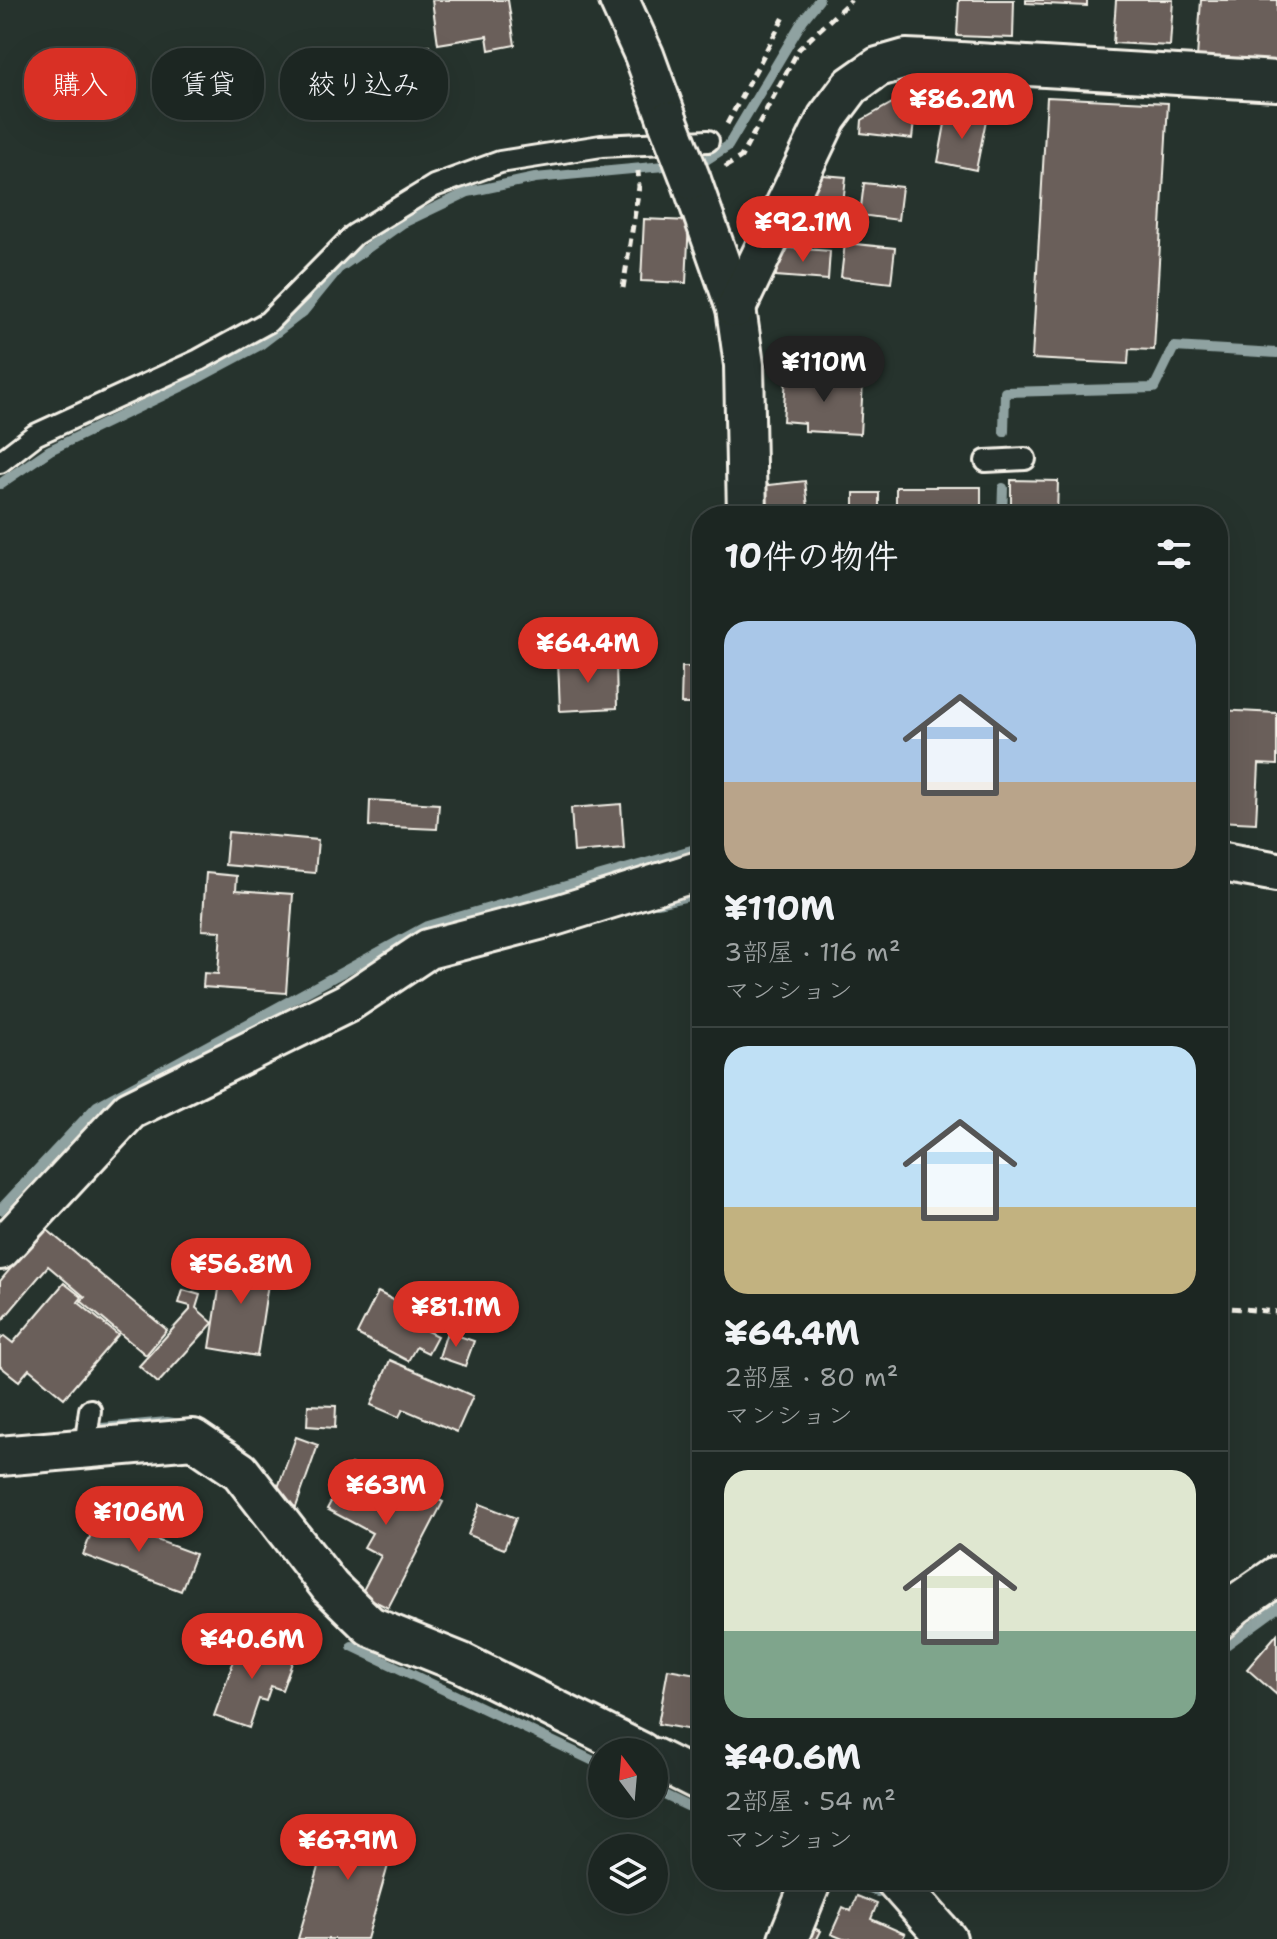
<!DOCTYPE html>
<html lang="ja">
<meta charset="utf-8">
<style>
:root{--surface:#1c2622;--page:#29322f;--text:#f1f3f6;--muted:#a0a5a5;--line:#3a4340;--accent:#d93025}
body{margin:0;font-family:"Shantell Sans","Klee One",sans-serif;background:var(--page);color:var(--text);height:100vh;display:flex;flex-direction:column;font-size:30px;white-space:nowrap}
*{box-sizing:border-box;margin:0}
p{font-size:26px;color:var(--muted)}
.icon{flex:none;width:44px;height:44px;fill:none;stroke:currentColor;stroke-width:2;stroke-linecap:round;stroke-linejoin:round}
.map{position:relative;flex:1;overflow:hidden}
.sheet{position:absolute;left:692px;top:506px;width:536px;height:1384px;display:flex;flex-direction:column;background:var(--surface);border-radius:32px;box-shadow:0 8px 32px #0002,0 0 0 2px var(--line)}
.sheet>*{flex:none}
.guide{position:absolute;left:24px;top:48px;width:548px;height:72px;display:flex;gap:16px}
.needle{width:52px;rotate:344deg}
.fabs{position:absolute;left:588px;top:1738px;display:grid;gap:16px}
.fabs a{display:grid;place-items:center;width:80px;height:80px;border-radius:50%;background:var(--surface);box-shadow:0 8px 32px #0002,0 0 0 2px var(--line);font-size:40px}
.price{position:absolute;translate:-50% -68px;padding:0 18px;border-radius:28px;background:var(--accent);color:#fff;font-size:26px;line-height:52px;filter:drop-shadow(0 2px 4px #0008)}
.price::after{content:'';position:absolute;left:50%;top:48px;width:24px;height:18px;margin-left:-12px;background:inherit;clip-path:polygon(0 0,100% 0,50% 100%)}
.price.selected{background:#222;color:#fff}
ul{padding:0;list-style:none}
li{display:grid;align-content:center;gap:16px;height:424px;padding:0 32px}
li+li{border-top:2px solid var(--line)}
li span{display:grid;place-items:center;height:248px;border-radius:24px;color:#555}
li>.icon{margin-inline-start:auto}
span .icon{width:144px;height:144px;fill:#fffc;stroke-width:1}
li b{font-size:34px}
h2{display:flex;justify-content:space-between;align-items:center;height:96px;padding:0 32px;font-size:34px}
.tag{padding:0 28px;border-radius:32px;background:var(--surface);box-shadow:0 8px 32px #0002,0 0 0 2px var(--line);font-size:28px;line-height:72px}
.tag.selected{background:var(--accent);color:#fff}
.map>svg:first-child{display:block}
</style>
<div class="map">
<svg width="1277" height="1939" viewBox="0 0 1277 1939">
<rect width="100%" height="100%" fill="#26332d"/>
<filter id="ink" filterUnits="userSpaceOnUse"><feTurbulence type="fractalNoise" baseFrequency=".0125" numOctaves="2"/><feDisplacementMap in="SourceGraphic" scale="16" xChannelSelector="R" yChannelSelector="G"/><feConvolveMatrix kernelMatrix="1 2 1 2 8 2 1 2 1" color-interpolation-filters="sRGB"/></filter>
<g filter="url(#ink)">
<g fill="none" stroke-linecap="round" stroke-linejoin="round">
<g stroke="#8fa2a1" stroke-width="10">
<path d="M 691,164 L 701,163 L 728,146 L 803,20 L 819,0"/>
<path d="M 1004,432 L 1005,392 L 1154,388 L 1174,347 L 1277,353"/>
<path d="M 0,484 L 50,450 L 185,385 L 260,345 L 303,312 L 338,269 L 403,223 L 468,192 L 535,178 L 675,165"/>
<path d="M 1002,516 L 1003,488"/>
<path d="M 657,903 L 702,893"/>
<path d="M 0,1210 L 97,1106 L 427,926 L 702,847"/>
<path d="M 102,1428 L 167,1422 L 180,1424"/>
<path d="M 352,1646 L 602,1765"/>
<path d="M 1218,1651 L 1277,1608"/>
<path d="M 654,1790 L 702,1813"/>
<path d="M 847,1880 L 878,1892"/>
</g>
</g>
<g fill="#6b5f5a" stroke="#f4f1e8" stroke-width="2">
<path d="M 432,0 L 508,0 L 515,45 L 489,50 L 487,36 L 438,44 Z"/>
<path d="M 959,0 L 1014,0 L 1013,38 L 957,36 Z"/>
<path d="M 1026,0 L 1087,0 L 1087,6 L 1026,3 Z"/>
<path d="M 1116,0 L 1173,0 L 1170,46 L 1113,43 Z"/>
<path d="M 1201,0 L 1277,0 L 1277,64 L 1197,58 Z"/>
<path d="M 429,46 L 436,74 L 413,80 L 406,52 Z"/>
<path d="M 1047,97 L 1168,103 L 1154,350 L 1129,349 L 1128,364 L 1032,359 Z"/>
<path d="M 894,102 L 916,104 L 912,139 L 861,133 L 862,120 Z"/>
<path d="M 947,113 L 986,120 L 976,170 L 938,162 Z"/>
<path d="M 811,174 L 846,177 L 842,213 L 808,210 Z"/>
<path d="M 864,183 L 902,187 L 898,220 L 860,215 Z"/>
<path d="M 644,219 L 689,221 L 686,283 L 641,281 Z"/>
<path d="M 845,243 L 895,248 L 891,283 L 841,277 Z"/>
<path d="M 778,247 L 830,251 L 828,280 L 776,276 Z"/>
<path d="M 786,377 L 863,381 L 860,434 L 805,431 L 805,423 L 783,421 Z"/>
<path d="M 1011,480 L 1058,481 L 1057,516 L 1011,516 Z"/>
<path d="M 805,481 L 809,516 L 764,516 L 760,486 Z"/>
<rect x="896" y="487" width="85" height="29"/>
<rect x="854" y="493" width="25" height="23"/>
<path d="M 616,660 L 617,708 L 560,711 L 558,661 Z"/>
<path d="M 682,667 L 702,667 L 702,704 L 681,704 Z"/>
<path d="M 1218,710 L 1277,713 L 1277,765 L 1259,764 L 1256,823 L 1218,821 Z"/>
<path d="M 370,800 L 439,804 L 437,829 L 369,826 Z"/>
<path d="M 621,804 L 624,848 L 574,852 L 571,808 Z"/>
<path d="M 228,832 L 318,840 L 315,873 L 225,865 Z"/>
<path d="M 206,873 L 237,876 L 236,890 L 293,894 L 286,993 L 203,987 L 204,973 L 218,974 L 221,931 L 202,930 Z"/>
<path d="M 45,1228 L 167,1330 L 146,1355 L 81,1301 L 85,1297 L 48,1266 L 0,1323 L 0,1281 Z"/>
<path d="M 224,1257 L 271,1264 L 257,1356 L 210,1348 Z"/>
<path d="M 64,1283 L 82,1297 L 78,1302 L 118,1335 L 64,1398 L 29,1369 L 19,1381 L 0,1366 L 0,1340 L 4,1336 L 13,1343 Z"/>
<path d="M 183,1290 L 200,1295 L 196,1308 L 213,1323 L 158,1383 L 139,1366 L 190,1310 L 190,1306 L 179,1303 Z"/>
<path d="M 378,1292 L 432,1320 L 427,1331 L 437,1336 L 428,1353 L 416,1347 L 408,1361 L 357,1334 Z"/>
<path d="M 447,1332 L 474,1341 L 465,1366 L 439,1357 Z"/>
<path d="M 390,1360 L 473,1396 L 457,1432 L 403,1409 L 399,1417 L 371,1405 Z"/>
<path d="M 308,1405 L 336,1406 L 335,1428 L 307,1426 Z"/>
<path d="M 296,1437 L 318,1445 L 296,1507 L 274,1499 Z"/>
<path d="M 351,1464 L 382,1480 L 377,1490 L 400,1502 L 408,1484 L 443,1502 L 388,1608 L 361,1594 L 381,1556 L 364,1547 L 372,1533 L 327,1509 Z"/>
<path d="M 480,1504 L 516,1518 L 504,1549 L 468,1535 Z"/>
<path d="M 97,1518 L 195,1554 L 181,1591 L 83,1555 Z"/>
<path d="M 1277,1634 L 1277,1695 L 1247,1669 Z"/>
<path d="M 242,1638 L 294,1657 L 282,1690 L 271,1686 L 266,1701 L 259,1699 L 249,1728 L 214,1716 Z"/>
<path d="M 668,1669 L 702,1675 L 692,1730 L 658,1724 Z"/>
<path d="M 334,1816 L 397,1834 L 367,1939 L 298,1939 Z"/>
<path d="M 857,1896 L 877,1904 L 871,1919 L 905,1934 L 902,1939 L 843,1939 L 831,1934 L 843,1907 L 851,1911 Z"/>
<path d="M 811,1927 L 821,1931 L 817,1939 L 807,1939 Z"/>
</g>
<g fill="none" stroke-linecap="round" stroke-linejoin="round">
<defs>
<g id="service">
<path d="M 986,461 L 1025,459"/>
<path d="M 0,462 L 35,435 L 199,360 L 268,322 L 354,235 L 434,186 L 500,162 L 601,146 L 708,141"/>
<path d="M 85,1448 L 90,1410"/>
</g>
<g id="minor">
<path d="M 619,0 L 644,55 L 668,121"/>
<path d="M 691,180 L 736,308 L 744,365 L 747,516"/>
<path d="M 736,308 L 827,118 L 851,86 L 878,67 L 906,59 L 928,60 L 1277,81"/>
<path d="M 1218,861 L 1277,872"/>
<path d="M 0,1250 L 130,1110 L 347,1003 L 428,949 L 554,916 L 702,870"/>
<path d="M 0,1456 L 193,1439 L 240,1471 L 330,1587 L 370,1626 L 462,1663 L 641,1752"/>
<path d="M 1218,1621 L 1235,1605 L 1277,1576"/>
<path d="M 654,1758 L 702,1782"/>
<path d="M 895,1880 L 947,1939"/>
<path d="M 788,1939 L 812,1880"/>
</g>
</defs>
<use href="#service" stroke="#f4f1e8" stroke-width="26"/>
<use href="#minor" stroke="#f4f1e8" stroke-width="44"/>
<g stroke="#f4f1e8" stroke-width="5" stroke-dasharray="8 6" stroke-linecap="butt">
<path d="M 727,124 L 785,15"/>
<path d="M 725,167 L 741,157 L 799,49 L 851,0"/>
<path d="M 623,288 L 639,187 L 638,171"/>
<path d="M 1218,1307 L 1277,1312"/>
</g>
<use href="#service" stroke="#26332d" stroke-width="20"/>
<use href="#minor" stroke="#26332d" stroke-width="38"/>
<defs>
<path id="minor-bridge" d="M 668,121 L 691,180"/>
</defs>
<use href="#minor-bridge" stroke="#f4f1e8" stroke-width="44" stroke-linecap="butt"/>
<use href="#minor-bridge" stroke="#26332d" stroke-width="38"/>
</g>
</g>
</svg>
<div class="fabs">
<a><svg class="needle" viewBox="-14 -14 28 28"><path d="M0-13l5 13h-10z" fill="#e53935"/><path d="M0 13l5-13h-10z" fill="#a0a5a5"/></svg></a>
<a><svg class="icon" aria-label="layers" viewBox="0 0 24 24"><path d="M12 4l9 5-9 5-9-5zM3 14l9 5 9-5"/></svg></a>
</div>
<b class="price" style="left:962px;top:141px">¥86.2M</b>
<b class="price" style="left:803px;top:264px">¥92.1M</b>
<b class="price selected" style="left:824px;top:404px">¥110M</b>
<b class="price" style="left:588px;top:685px">¥64.4M</b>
<b class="price" style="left:241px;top:1306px">¥56.8M</b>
<b class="price" style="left:456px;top:1349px">¥81.1M</b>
<b class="price" style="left:386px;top:1527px">¥63M</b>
<b class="price" style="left:139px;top:1554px">¥106M</b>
<b class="price" style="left:252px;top:1681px">¥40.6M</b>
<b class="price" style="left:348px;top:1882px">¥67.9M</b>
<div class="guide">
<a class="tag selected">購入</a>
<a class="tag">賃貸</a>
<a class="tag">絞り込み</a>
</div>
<section class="sheet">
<h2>10件の物件<svg class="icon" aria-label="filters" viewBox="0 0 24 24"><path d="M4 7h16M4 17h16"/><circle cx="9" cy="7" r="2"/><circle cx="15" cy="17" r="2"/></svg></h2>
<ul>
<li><span style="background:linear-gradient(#a9c7e8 65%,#b9a48a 0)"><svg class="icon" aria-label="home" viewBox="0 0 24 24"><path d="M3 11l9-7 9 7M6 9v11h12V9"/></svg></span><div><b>¥110M</b><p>3部屋 · 116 m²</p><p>マンション</p></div></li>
<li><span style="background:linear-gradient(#bfe0f5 65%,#c2b280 0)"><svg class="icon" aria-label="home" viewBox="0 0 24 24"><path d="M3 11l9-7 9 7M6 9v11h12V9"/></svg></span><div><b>¥64.4M</b><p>2部屋 · 80 m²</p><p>マンション</p></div></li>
<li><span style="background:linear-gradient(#dfe7d0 65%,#7fa58c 0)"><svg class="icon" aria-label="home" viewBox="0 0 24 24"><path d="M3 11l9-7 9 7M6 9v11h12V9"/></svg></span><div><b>¥40.6M</b><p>2部屋 · 54 m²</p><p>マンション</p></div></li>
</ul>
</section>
</div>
